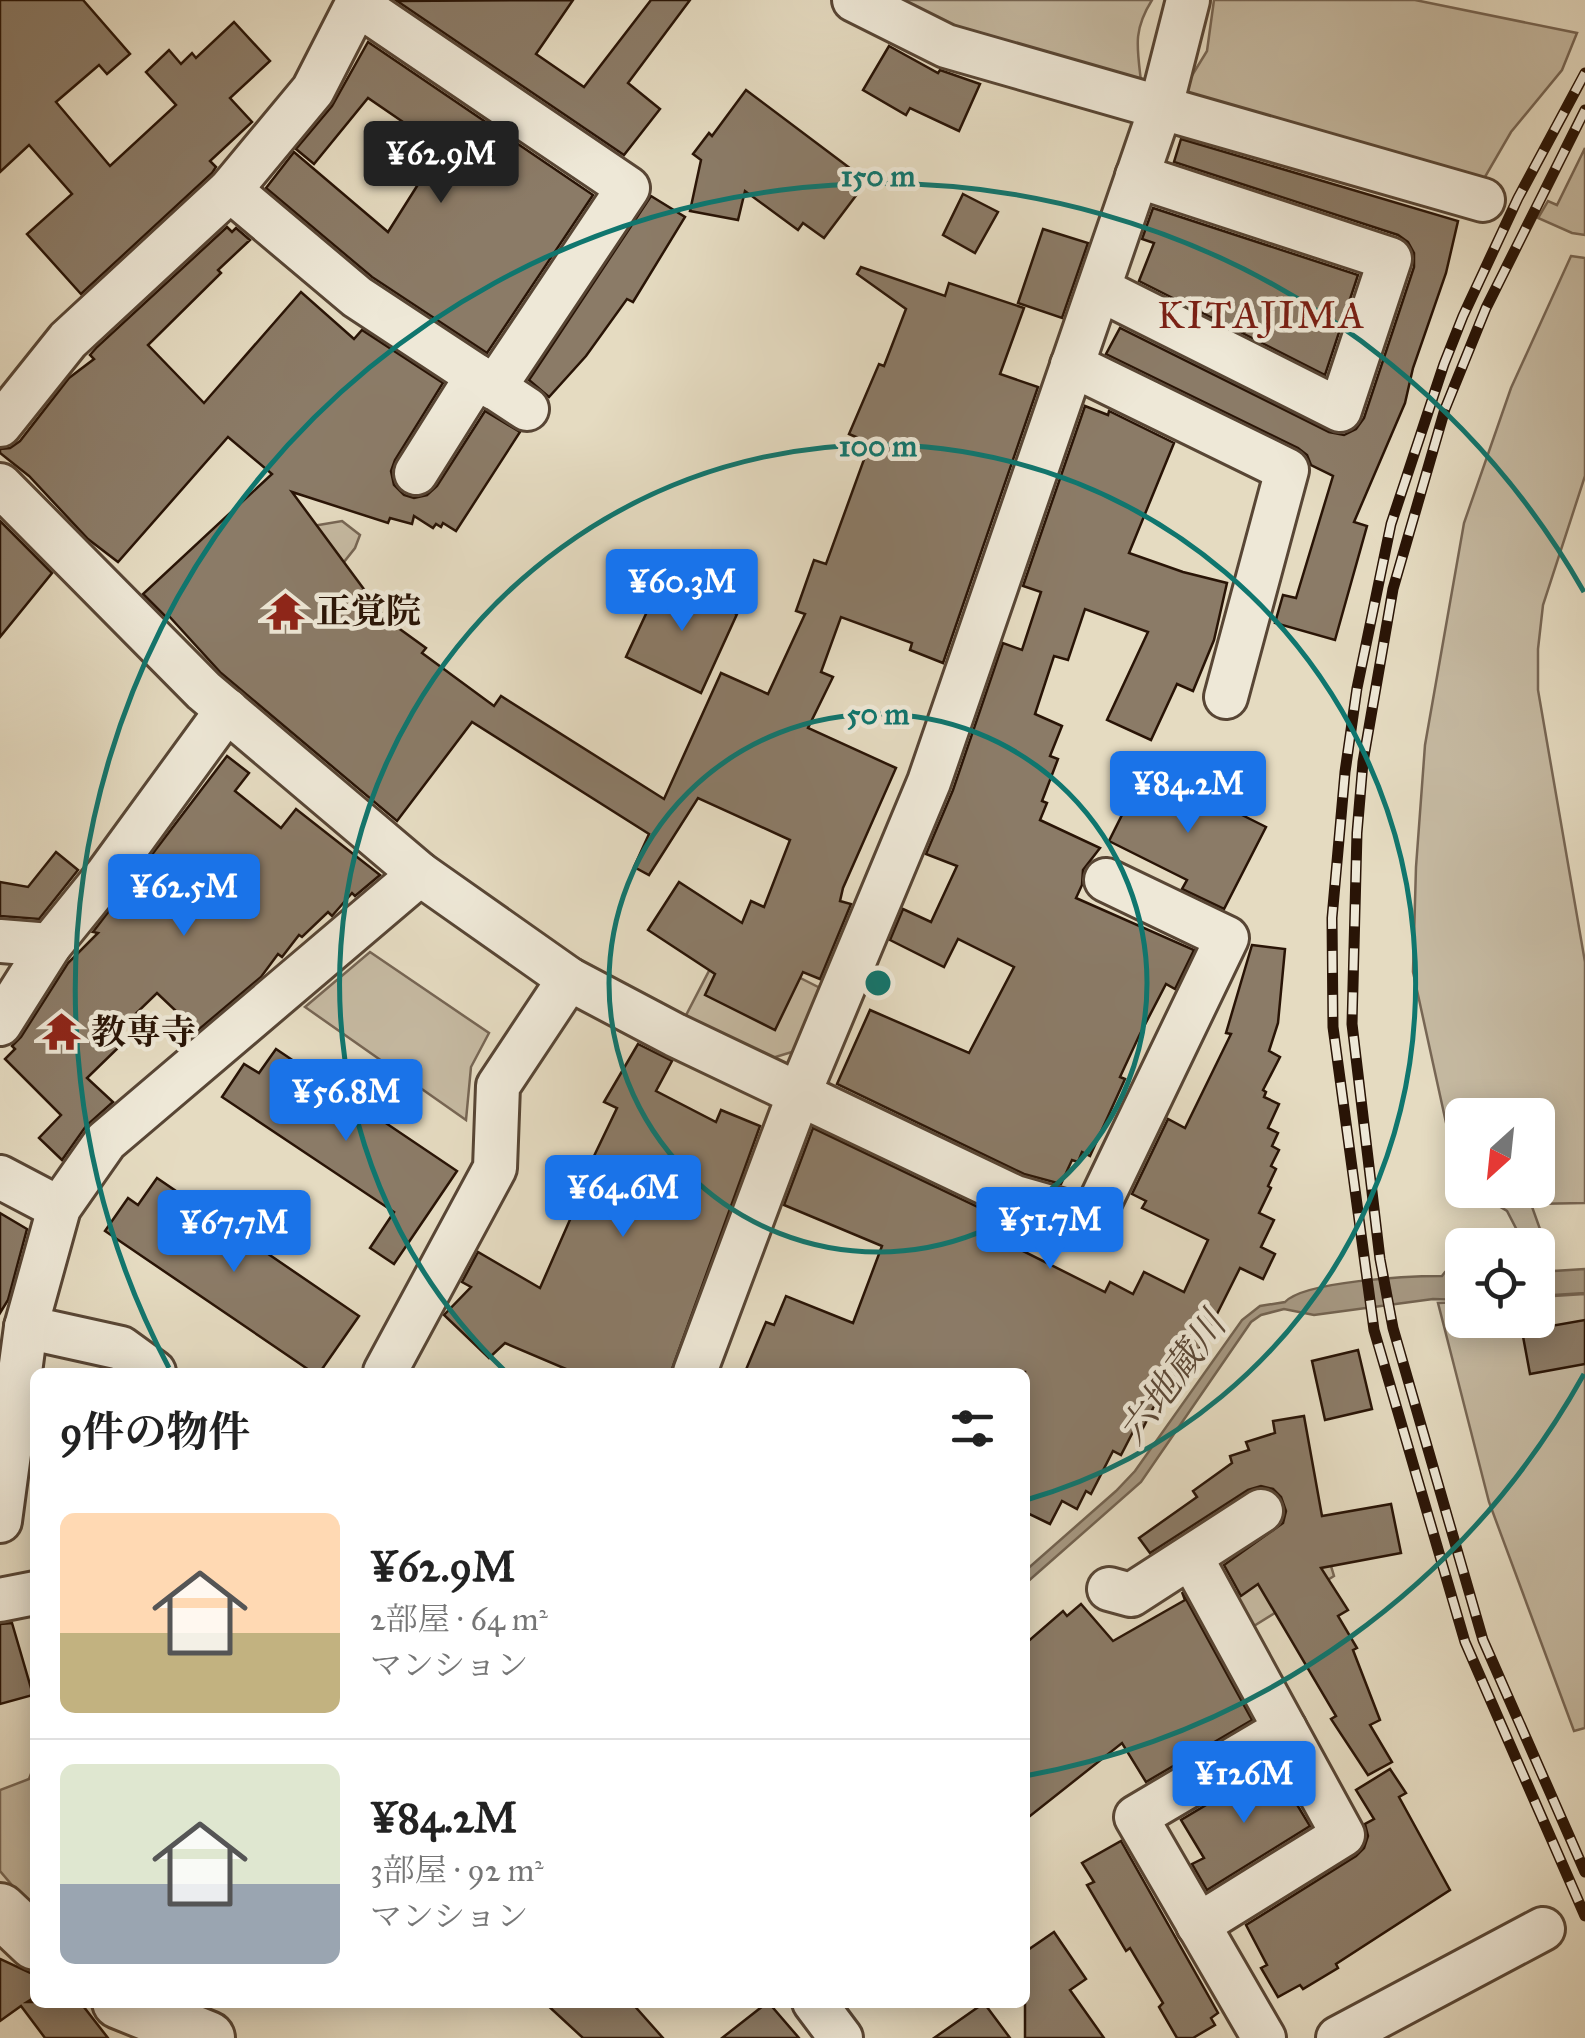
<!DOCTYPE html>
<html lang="ja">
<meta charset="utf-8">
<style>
:root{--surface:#fff;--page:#f6f6f6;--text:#222;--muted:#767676;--line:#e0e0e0;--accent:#1a73e8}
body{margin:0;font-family:"IM FELL Great Primer","Noto Serif JP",serif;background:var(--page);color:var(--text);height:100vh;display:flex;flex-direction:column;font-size:38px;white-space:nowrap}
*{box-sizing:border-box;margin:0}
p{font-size:32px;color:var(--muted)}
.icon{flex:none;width:55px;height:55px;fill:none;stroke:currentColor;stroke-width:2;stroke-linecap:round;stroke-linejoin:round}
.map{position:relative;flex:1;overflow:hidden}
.side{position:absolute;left:30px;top:1368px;width:1000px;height:640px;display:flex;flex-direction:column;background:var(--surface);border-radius:15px;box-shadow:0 5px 25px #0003}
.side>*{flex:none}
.needle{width:65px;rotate:207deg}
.buttons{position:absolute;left:1445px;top:1098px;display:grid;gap:20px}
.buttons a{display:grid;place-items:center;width:110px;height:110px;border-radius:15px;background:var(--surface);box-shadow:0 5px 25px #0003;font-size:50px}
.price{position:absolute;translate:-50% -85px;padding:0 22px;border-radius:10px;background:var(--accent);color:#fff;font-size:32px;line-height:65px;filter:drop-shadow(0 2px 5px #0008)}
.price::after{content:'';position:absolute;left:50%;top:60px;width:30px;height:22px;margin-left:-15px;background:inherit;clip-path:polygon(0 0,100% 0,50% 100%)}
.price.current{background:#222;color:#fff}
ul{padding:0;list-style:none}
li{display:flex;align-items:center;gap:30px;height:250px;padding:0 30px}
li+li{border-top:2px solid var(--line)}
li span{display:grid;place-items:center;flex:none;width:280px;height:200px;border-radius:15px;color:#555}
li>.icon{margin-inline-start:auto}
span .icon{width:120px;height:120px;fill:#fffc;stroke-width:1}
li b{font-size:42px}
h2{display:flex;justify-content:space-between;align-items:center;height:120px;padding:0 30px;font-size:42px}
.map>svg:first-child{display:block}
</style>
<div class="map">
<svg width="1585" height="2038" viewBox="0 0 1585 2038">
<rect width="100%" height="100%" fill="#e5dbc1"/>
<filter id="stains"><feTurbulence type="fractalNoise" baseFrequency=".002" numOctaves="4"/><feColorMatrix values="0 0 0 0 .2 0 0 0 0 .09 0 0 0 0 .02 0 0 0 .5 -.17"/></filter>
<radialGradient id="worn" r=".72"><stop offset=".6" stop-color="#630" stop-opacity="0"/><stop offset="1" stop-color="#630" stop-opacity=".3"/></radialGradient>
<g fill="#c5b9a1" stroke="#776654" stroke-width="2.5">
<path d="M 876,0 L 1152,0 C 1133,30 1137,47 1141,81 L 1132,88 Z"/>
<path d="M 1214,0 L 1415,0 L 1577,33 L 1562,70 L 1511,132 L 1478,189 L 1180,95 L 1207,51 Z"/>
<path d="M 1585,148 L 1585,235 L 1572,233 L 1538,218 L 1548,201 L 1557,205 Z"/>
<path d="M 1571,256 L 1585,258 L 1585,476 L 1543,605 L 1538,649 L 1538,690 L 1585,962 L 1585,1203 L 1531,1204 L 1540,1229 L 1519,1234 L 1507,1211 L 1472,1190 L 1538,1190 L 1538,1115 L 1462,1115 L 1462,1184 L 1459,1182 L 1413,972 L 1416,867 L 1425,745 L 1464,523 L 1511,388 Z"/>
<path d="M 342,521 L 360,535 L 355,548 L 336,572 L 307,527 Z"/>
<path d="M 725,940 L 830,993 L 805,1048 L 759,1062 L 682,1023 Z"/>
<path d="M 370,952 L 489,1033 L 471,1067 L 466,1120 L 305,1007 Z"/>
<path d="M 1585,1294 L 1585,1728 L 1574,1731 L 1489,1502 L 1438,1303 L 1462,1302 L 1462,1320 L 1538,1320 L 1538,1297 Z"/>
<path d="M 1321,1533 L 1334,1576 L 1249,1629 L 1233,1597 Z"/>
<path d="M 34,1766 L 35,1767 L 35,1912 L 0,1871 L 0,1790 L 29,1779 Z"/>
</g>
<g fill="#a59781" stroke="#736350" stroke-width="2.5">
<path d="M 1585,1269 L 1585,1293 L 1538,1296 L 1538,1272 Z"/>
<path d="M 1445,1272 L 1462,1275 L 1462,1300 L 1433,1299 L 1314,1315 L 1284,1309 L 1261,1315 L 1251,1322 L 1141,1482 L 1025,1584 L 1025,1571 L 1116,1491 L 1135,1471 L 1242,1320 L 1260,1306 L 1285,1302 C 1305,1281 1409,1276 1442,1276 Z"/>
</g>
<g fill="#8b7b67" stroke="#291406" stroke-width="2.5">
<path d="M 0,0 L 83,0 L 130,54 L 107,74 L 99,65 L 56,102 L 110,166 L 176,105 L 146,72 L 169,50 L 181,64 L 192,53 L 196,58 L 234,22 L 270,61 L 230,98 L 252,122 L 210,161 L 216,167 L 212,173 L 81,294 L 27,234 L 72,194 L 29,145 L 0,172 Z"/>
<path d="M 573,0 L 536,54 L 584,87 L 651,0 L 690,0 L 628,83 L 660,109 L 624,155 L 397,1 Z"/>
<path d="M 368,42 L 593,195 L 487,353 L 372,277 L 266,188 L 294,152 L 388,232 L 441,148 L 368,98 L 314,164 L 296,149 L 332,106 Z"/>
<path d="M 889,46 L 938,73 L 940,70 L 980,84 L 959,131 L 910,108 L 906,115 L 863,90 Z"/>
<path d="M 746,90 L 867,181 L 824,238 L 803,223 L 798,230 L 745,191 L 738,220 L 690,211 L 701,160 L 693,154 L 709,133 L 712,136 Z"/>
<path d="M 1181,139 L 1458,221 L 1446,273 L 1413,368 L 1405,403 L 1354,522 L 1367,526 L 1335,640 L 1275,623 L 1283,595 L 1296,598 L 1333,476 L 1311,465 L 1307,455 L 1298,448 L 1106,354 L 1120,328 L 1329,432 L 1344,435 L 1356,429 L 1364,418 L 1414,267 L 1414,253 L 1408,242 L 1398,235 L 1174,162 Z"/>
<path d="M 963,194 L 998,212 L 975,253 L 943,235 Z"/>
<path d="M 651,196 L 685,217 L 633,302 L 627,299 L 586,356 L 549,397 L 529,380 Z"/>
<path d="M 1153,208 L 1358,275 L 1325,375 L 1139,281 L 1154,243 L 1142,239 Z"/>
<path d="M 227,227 L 232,232 L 236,228 L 250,240 L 218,270 L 221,273 L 148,345 L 204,403 L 301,292 L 354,339 L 362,330 L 443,383 L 395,460 L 391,471 L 394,485 L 404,495 L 414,498 L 427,495 L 437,486 L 485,411 L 520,432 L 456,531 L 443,523 L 441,527 L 436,524 L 433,528 L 414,516 L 412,524 L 390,518 L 388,523 L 292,492 L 386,619 L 426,648 L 422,653 L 494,706 L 501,696 L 664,799 L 721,673 L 768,694 L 805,614 L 796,611 L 814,560 L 826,564 L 870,443 L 849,434 L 879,364 L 884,366 L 906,309 L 857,274 L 861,267 L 945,296 L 949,283 L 1024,308 L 1000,374 L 1038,387 L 943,663 L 910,650 L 912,643 L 841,617 L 821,672 L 833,677 L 808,728 L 896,768 L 843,888 L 840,901 L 851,904 L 820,979 L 803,972 L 775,1030 L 705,995 L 715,974 L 648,930 L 679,882 L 742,923 L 751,901 L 764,907 L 790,840 L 698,798 L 649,875 L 634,867 L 649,834 L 472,722 L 397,821 L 221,673 L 168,615 L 166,617 L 143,594 L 272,474 L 228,437 L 118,562 L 88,539 L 29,476 L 0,453 L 0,449 L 10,448 L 20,441 L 69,378 L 94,359 L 90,355 L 97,347 Z"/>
<path d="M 1043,229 L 1088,243 L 1062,318 L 1018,303 Z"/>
<path d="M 1085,406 L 1108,415 L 1109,411 L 1174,443 L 1129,553 L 1183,572 L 1227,583 L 1214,640 L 1193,691 L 1177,684 L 1151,740 L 1107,720 L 1148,632 L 1085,609 L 1068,660 L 1054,656 L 1035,714 L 1062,726 L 1050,756 L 1058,759 L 1042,801 L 1047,803 L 1040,820 L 1100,848 L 1083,870 L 1082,885 L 1076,898 L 1194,950 L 1175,989 L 1166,984 L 1139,1036 L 1120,1077 L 1125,1079 L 1090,1156 L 1082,1152 L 1078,1162 L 1072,1160 L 1061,1184 L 1024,1174 L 837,1084 L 870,1010 L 969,1053 L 1014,967 L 958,939 L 944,967 L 890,940 L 903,909 L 931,922 L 957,866 L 926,854 L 953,790 L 1003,643 L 1022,650 L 1041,592 L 1023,586 Z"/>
<path d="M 0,521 L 52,573 L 0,637 Z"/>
<path d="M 665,573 L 699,588 L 696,595 L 737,614 L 701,693 L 626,657 Z"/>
<path d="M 227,756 L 249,773 L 235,791 L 281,828 L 296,809 L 380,875 L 355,896 L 352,893 L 332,916 L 328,912 L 302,937 L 299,935 L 282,957 L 278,954 L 261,977 L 197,1031 L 157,993 L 114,1035 L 123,1043 L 87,1078 L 113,1102 L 86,1126 L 62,1160 L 39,1138 L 61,1115 L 5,1059 L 15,1049 L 12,1046 L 21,1037 L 68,963 L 98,933 L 93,932 Z"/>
<path d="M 1146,767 L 1266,827 L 1224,909 L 1182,889 L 1187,880 L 1109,841 Z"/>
<path d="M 56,852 L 78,870 L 39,919 L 0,916 L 0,882 L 28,887 Z"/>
<path d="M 1252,945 L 1285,949 L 1278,1023 L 1269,1051 L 1280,1057 L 1263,1090 L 1266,1092 L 1264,1097 L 1279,1104 L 1268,1128 L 1278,1133 L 1272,1146 L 1279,1150 L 1271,1166 L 1276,1169 L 1268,1186 L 1271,1188 L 1259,1213 L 1274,1220 L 1261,1247 L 1275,1254 L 1263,1279 L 1240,1268 L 1198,1352 L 1193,1350 L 1179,1377 L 1171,1373 L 1142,1430 L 1136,1426 L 1121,1455 L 1113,1451 L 1091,1494 L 1086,1491 L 1077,1509 L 1062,1501 L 1050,1524 L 1025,1512 L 1025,1372 L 745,1372 L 766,1322 L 774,1325 L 786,1296 L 853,1323 L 882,1246 L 784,1205 L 813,1128 L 999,1217 L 991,1235 L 1105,1292 L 1110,1282 L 1133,1294 L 1144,1272 L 1184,1292 L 1208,1240 L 1142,1208 L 1146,1201 L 1132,1194 L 1168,1119 L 1185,1128 L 1231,1034 L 1226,1033 Z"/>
<path d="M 638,1044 L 672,1061 L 656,1091 L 716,1122 L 721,1110 L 760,1126 L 671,1372 L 573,1372 L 505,1343 L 489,1358 L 444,1315 L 471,1287 L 462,1282 L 478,1252 L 540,1288 L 576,1206 L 571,1204 L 617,1108 L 604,1102 Z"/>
<path d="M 276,1049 L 457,1171 L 394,1264 L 370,1248 L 394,1212 L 222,1097 L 244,1064 L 259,1073 Z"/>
<path d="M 157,1178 L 359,1316 L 320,1372 L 312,1372 L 105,1231 L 128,1198 L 138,1205 Z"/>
<path d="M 0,1213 L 27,1229 L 8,1300 L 0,1313 Z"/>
<path d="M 1585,1320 L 1585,1364 L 1530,1374 L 1522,1331 Z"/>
<path d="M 1358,1350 L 1372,1409 L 1325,1420 L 1312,1361 Z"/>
<path d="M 1304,1416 L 1322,1516 L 1391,1504 L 1401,1553 L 1321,1568 L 1348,1610 L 1338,1616 L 1357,1648 L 1353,1650 L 1380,1720 L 1370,1725 L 1392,1762 L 1368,1775 L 1331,1719 L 1336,1716 L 1258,1584 L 1241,1596 L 1224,1565 L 1283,1523 L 1286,1511 L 1281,1497 L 1273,1489 L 1261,1486 L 1248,1490 L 1150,1553 L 1139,1538 L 1197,1497 L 1193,1491 L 1232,1463 L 1230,1456 L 1249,1450 L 1246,1442 L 1275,1433 L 1273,1421 Z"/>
<path d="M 1182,1592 L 1252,1720 L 1146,1782 L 1122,1743 L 1025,1820 L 1025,1644 L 1063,1611 L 1067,1616 L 1081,1604 L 1113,1641 L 1185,1600 Z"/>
<path d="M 12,1623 L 33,1695 L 0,1704 L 0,1624 Z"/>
<path d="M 1273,1765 L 1310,1826 L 1207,1890 L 1192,1864 L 1204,1858 L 1181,1820 Z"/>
<path d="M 1390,1769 L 1406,1793 L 1399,1797 L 1450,1890 L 1336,1964 L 1338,1968 L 1303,1989 L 1300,1985 L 1278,1997 L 1261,1968 L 1267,1965 L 1246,1925 L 1356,1856 L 1364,1848 L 1368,1836 L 1365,1824 L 1374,1819 L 1356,1790 Z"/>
<path d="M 1121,1841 L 1218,2013 L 1211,2018 L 1215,2025 L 1193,2038 L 1177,2038 L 1159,2007 L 1163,2003 L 1130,1948 L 1126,1951 L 1087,1885 L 1094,1882 L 1082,1863 Z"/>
<path d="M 1054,1932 L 1086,1979 L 1070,1990 L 1104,2038 L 1025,2038 L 1025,1952 Z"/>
<path d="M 0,1959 L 35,1975 L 35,1997 L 27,2002 L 80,2002 L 108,2038 L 45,2038 L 21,2006 L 0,2021 Z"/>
<path d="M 544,2002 L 631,2002 L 663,2038 L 583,2038 Z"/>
<path d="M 768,2002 L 799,2038 L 722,2038 Z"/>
<path d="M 984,2003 L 1010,2038 L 934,2038 Z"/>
</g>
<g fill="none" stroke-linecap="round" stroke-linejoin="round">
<defs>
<g id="minor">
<path d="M 854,0 L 946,46 L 1483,200"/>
<path d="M 357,4 L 628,188 L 494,388"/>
<path d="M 230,190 L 357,297 L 527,409"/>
<path d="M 1099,289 L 1340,410 L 1390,259 L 1137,176"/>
<path d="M 1072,365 L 1287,470 L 1226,697"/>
<path d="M 0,425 L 68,340 L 230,190 L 313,90 L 359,0"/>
<path d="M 416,473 L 477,376"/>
<path d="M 0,485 L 204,691 L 420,874 L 569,979 L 675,1035 L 1015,1197 L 1092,1219 L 1227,938 L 1106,880"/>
<path d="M 0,941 L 50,945"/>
<path d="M 0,1024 L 50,945 L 106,876 L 227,710"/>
<path d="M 0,1177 L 59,1208"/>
<path d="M 26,1327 L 121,1348 L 154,1372"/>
<path d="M 385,1372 L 495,1168 L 498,1086 L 569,979"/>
<path d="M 695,1372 L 799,1094 L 929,782 L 1160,110 L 1188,0"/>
<path d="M 0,1521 L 26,1327 L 59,1208 L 106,1141 L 420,874"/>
<path d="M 1191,1557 L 1343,1835 L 1198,1925"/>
<path d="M 1109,1589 L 1131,1595 L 1261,1511"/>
<path d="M 0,1600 L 35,1593"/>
<path d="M 814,2002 L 841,2038"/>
<path d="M 1264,2038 L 1136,1817 L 1285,1729"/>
<path d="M 1338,2038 L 1543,1929"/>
</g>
<g id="tertiary">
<path d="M 0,1910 L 35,1943"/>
<path d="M 119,2002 L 208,2038"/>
</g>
</defs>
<use href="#minor" stroke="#584635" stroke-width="48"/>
<use href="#tertiary" stroke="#584635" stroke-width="58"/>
<use href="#minor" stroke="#eee8d7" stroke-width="42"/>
<use href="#tertiary" stroke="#eee8d7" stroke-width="52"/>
<defs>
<g id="rail">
<path d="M 1585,73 L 1518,198 L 1463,316 L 1444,364 L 1391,524 L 1357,688 L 1345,772 L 1332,918 L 1333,1027 L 1374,1330 L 1465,1642 L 1585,1916"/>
<path d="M 1585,110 L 1486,308 L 1445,409 L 1393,589 L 1363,762 L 1357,833 L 1352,1024 L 1380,1259 L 1393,1328 L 1483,1640 L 1585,1872"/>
</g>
</defs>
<use href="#rail" stroke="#291406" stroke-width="11"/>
<use href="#rail" stroke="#eee8d7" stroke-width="8" stroke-dasharray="22" stroke-linecap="butt"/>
</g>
<g fill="none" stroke="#0f766e" stroke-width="5">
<circle cx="878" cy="983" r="269"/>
<path d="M504 1370A538 538 0 1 1 1026 1500"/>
<path d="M1584 1374A807 807 0 0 1 1025 1776M169 1368A807 807 0 0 1 1584 592"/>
</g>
<defs>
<symbol id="temple-bare" viewBox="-9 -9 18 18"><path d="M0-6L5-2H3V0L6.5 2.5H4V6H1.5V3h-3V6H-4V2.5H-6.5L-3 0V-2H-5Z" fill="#8f2418" stroke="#eee8d7" stroke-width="2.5" paint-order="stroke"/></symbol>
</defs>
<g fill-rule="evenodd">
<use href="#temple-bare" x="258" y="584" width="55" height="55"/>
<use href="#temple-bare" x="34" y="1004" width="55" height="55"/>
</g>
<g text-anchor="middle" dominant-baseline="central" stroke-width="9" stroke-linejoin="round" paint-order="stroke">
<g font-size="35" font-weight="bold" fill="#291406" stroke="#eee8d7" text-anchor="start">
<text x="316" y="611">正覚院</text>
<text x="91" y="1032">教専寺</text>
</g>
<g font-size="38" letter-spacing="2.5" fill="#7a1f14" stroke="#eee8d7">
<text x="1262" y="315">KITAJIMA</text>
</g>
<g font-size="38" font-style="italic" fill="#5b4837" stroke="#eee8d7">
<text transform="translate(1172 1378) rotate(-54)">六地蔵川</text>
</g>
</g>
<circle cx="878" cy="983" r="15" fill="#0f766e" stroke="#eee8d7" stroke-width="5"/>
<g font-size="30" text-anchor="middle" font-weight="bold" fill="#0f766e" stroke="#eee8d7" stroke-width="9" stroke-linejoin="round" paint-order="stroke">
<text x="878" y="186">150 m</text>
<text x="878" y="456">100 m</text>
<text x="878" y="724">50 m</text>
</g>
<rect width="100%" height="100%" filter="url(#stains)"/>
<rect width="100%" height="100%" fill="url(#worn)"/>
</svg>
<div class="buttons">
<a><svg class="needle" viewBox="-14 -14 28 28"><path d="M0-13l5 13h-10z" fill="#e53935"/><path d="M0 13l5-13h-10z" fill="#767676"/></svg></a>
<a><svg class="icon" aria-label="locate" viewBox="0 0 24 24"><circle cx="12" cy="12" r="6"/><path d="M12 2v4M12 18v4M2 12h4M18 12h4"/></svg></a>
</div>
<b class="price current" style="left:441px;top:206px">¥62.9M</b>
<b class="price" style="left:682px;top:634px">¥60.3M</b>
<b class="price" style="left:1188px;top:836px">¥84.2M</b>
<b class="price" style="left:184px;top:939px">¥62.5M</b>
<b class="price" style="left:346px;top:1144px">¥56.8M</b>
<b class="price" style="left:623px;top:1240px">¥64.6M</b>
<b class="price" style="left:1050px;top:1272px">¥51.7M</b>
<b class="price" style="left:234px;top:1275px">¥67.7M</b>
<b class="price" style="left:1244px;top:1826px">¥126M</b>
<section class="side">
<h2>9件の物件<svg class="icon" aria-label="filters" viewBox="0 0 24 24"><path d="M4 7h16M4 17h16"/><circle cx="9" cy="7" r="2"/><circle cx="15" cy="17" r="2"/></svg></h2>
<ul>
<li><span style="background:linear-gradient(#ffd9b3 60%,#c2b280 0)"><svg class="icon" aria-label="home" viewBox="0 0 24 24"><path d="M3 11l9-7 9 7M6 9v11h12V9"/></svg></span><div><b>¥62.9M</b><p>2部屋 · 64 m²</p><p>マンション</p></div></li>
<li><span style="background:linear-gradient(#dfe7d0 60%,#9aa5b1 0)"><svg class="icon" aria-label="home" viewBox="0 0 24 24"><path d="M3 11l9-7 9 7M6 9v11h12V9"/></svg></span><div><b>¥84.2M</b><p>3部屋 · 92 m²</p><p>マンション</p></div></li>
</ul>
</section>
</div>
